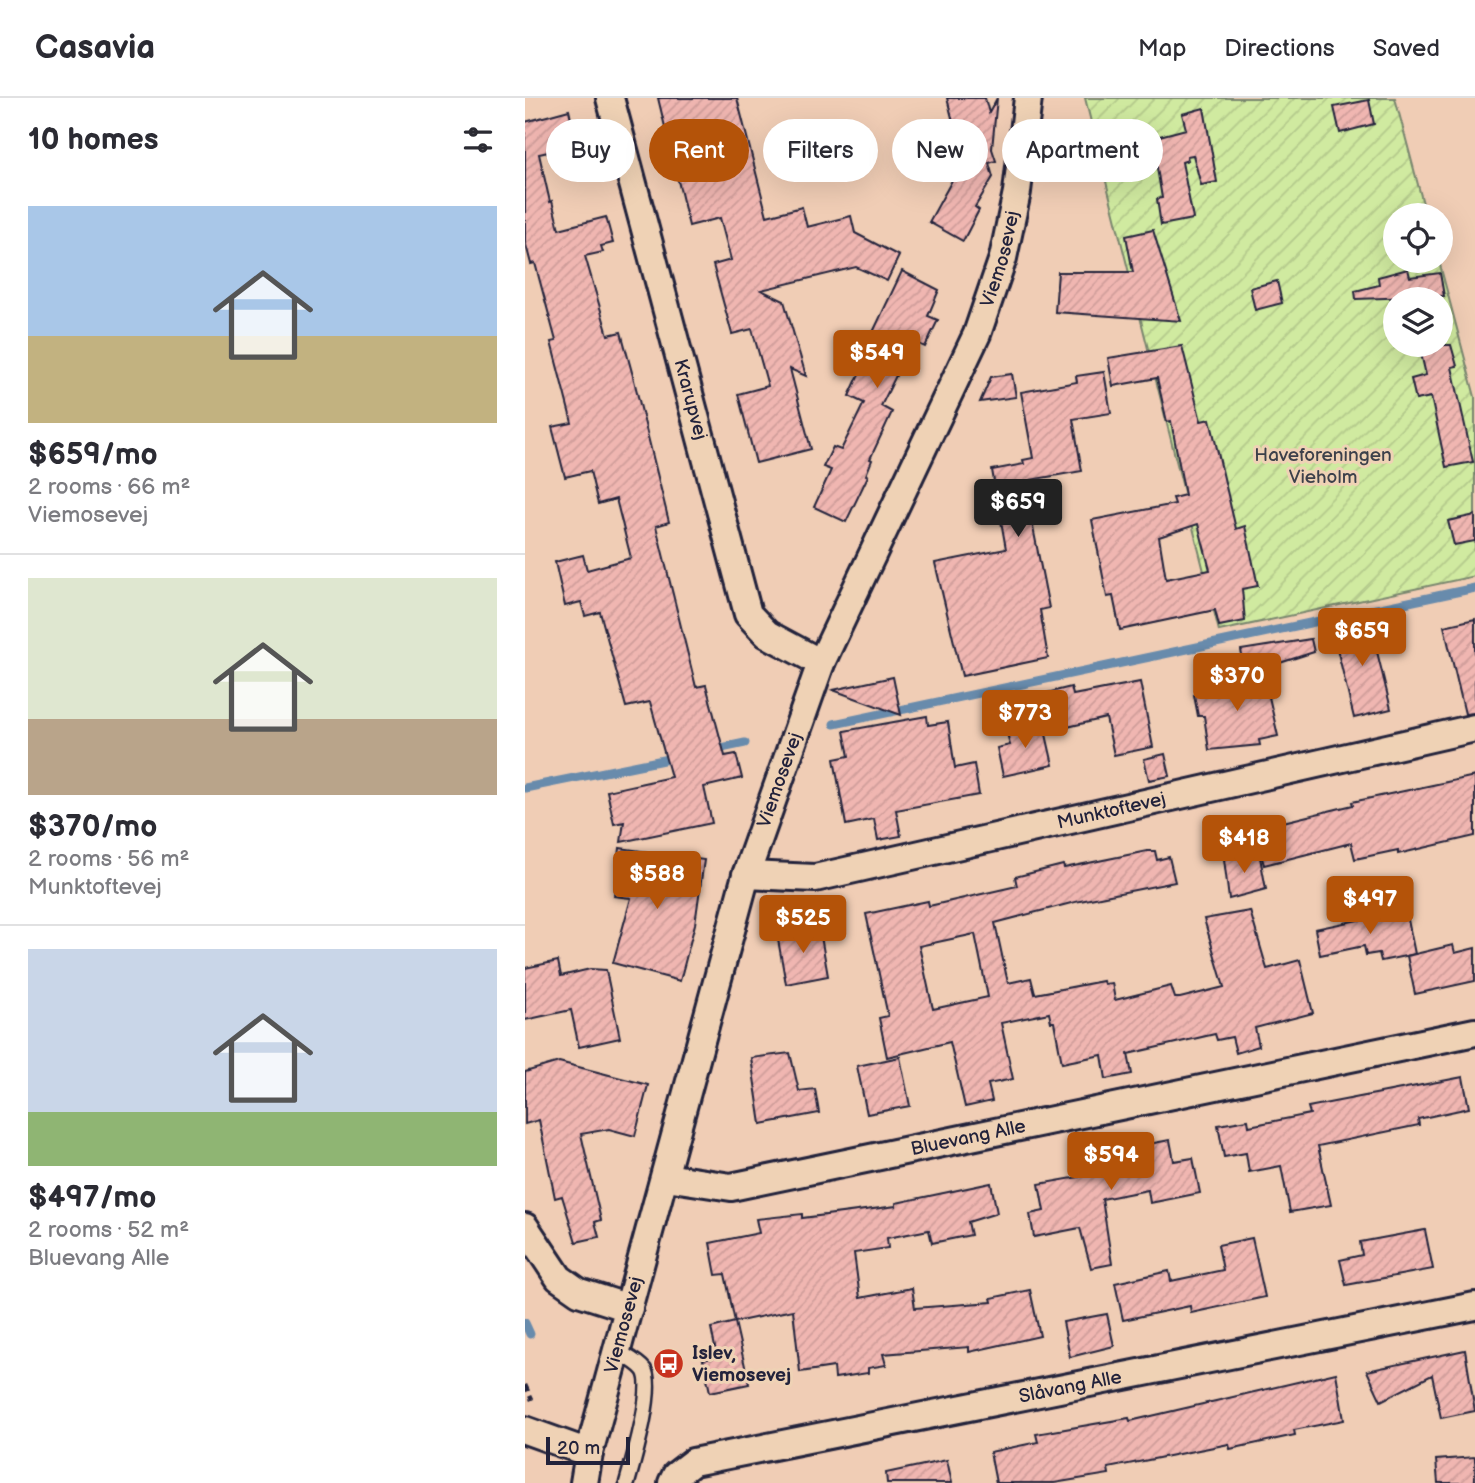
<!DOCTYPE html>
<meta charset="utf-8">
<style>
:root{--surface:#fff;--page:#f7f7f7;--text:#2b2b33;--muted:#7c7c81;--line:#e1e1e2;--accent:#b45309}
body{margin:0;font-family:"Balsamiq Sans",sans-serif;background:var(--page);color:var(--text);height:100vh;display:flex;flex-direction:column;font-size:26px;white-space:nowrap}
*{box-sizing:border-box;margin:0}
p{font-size:23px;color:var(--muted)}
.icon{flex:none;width:38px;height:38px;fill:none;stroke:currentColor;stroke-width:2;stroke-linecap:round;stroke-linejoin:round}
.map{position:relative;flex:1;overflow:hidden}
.sheet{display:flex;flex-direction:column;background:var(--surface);width:525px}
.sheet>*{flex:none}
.hud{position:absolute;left:21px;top:21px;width:665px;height:63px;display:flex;gap:14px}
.controls{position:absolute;left:858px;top:105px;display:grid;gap:14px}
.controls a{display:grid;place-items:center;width:70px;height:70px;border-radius:50%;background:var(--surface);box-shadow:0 7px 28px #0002;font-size:35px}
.scale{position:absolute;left:21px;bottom:18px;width:84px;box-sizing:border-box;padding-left:7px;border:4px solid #22223b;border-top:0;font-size:19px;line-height:24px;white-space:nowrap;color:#22223b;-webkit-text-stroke:5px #efd2b5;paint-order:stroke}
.price{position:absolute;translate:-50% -60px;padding:0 16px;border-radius:7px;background:var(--accent);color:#fff;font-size:23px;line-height:46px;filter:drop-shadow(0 2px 4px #0008)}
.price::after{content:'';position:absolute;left:50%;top:42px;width:21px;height:16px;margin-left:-10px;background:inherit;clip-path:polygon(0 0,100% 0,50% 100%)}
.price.selected{background:#222;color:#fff}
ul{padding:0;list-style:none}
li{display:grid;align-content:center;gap:14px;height:371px;padding:0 28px}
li+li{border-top:2px solid var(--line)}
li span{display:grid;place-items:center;height:217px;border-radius:0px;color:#555}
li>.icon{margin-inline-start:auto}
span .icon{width:126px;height:126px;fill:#fffc;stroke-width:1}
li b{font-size:30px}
h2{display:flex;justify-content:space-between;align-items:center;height:84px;padding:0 28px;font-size:30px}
.tag{padding:0 24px;border-radius:32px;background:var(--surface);box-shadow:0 7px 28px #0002;font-size:24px;line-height:63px}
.tag.selected{background:var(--accent);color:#fff}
header{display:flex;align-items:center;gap:42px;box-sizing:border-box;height:98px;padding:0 35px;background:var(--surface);border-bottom:2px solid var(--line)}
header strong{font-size:33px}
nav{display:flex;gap:38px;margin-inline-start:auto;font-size:24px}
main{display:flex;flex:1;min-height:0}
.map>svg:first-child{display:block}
</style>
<header>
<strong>Casavia</strong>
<nav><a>Map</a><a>Directions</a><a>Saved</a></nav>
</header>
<main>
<section class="sheet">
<h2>10 homes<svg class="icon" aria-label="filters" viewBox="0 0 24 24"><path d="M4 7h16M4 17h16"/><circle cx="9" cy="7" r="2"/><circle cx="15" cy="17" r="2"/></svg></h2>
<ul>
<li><span style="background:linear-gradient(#a9c7e8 60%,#c2b280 0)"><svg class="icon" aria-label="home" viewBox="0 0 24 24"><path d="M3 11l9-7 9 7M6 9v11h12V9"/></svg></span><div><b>$659/mo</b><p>2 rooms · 66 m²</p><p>Viemosevej</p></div></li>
<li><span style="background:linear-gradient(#dfe7d0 65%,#b9a48a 0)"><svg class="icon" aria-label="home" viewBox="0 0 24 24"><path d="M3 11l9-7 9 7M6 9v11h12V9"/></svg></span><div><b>$370/mo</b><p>2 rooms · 56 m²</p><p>Munktoftevej</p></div></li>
<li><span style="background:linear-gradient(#c9d6e8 75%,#8fb573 0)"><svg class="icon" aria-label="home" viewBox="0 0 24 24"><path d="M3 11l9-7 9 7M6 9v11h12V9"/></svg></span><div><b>$497/mo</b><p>2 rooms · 52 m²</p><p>Bluevang Alle</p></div></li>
</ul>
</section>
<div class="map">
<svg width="950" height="1385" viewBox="0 0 950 1385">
<defs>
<pattern id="garden-furrows" width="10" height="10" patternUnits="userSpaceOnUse" patternTransform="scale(1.75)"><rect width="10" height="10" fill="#d0eaa0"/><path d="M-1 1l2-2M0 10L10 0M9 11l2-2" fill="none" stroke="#b2c88b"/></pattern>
<pattern id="building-hatch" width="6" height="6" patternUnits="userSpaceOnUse" patternTransform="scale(1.75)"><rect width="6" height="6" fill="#f0b6b1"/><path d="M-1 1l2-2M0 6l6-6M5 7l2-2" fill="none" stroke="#ce9c99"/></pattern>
</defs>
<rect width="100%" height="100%" fill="#f0cdb5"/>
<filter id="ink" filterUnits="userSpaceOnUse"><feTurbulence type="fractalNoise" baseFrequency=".0143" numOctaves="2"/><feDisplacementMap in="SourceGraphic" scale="14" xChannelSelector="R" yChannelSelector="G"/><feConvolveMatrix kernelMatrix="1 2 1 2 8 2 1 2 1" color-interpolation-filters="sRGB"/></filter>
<g filter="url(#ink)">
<path fill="url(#garden-furrows)" stroke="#79866e" stroke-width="2" fill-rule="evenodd" d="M 560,0 L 870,0 L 901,117 L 870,117 L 870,163 L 914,163 L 950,299 L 950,478 L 694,533 ZM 870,201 L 915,201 L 915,247 L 870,247 Z"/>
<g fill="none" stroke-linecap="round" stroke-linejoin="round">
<g stroke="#688bac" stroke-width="9">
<path d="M 309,626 L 950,490"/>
<path d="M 187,652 L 220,645"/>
<path d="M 0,690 L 153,659"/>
<path d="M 0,1225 L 5,1236"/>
</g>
</g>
<g fill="url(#building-hatch)" stroke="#22223b" stroke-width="2" fill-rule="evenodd">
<path d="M 133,0 L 212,0 L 242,118 L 277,109 L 282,129 L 326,118 L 330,135 L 374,158 L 362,183 L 331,169 L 236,192 L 259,203 L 281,278 L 265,271 L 286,351 L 231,365 L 213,296 L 243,288 L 227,231 L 207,236 L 188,167 L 206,162 L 195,120 L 164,128 Z"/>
<path d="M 422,0 L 460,0 L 464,15 L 472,0 L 467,51 L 471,63 L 464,65 L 468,79 L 450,109 L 454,112 L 438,143 L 404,124 L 442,55 L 436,56 Z"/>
<path d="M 844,2 L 849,26 L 815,35 L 809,9 Z"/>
<path d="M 679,10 L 692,84 L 676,87 L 668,57 L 662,58 L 663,62 L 657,64 L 668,121 L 636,127 L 632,101 L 637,100 L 627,40 L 661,31 L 657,16 Z"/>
<path d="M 44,12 L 52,48 L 14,56 L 25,104 L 27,103 L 34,131 L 81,119 L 88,145 L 76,148 L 78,154 L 60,158 L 83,237 L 96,234 L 108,278 L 144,424 L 131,428 L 171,589 L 181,587 L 200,658 L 211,656 L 217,680 L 179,689 L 187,725 L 96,744 L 99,724 L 89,726 L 82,693 L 146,679 L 125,604 L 101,609 L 75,514 L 60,518 L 56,504 L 40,508 L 30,464 L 58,457 L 62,472 L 106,460 L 91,401 L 73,406 L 65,373 L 40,379 L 27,329 L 47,325 L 26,244 L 31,243 L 10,165 L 6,166 L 0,143 L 0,24 Z"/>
<path d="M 628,132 L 656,223 L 530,214 L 533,174 L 608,174 L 601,138 Z"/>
<path d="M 883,171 L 885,179 L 915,175 L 919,198 L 831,201 L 830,193 L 854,187 L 853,179 Z"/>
<path d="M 377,173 L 414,192 L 403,218 L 413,222 L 400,249 L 388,243 L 356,308 L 367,314 L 345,361 L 347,362 L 341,377 L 343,378 L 321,424 L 289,409 L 306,372 L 298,369 L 308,349 L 316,352 L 339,305 L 324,298 L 339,266 L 332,268 Z"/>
<path d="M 752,183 L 757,205 L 730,212 L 725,190 Z"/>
<path d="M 894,247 L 926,247 L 932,268 L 927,269 L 948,364 L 921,369 L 906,299 L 891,302 L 886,281 L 901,277 Z"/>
<path d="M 657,248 L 676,323 L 685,321 L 711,431 L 720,428 L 733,488 L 717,491 L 720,523 L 694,528 L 690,512 L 595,532 L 588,498 L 582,499 L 567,422 L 650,406 L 648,400 L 660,397 L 646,323 L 642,324 L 632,280 L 588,288 L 583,260 ZM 673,426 L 685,472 L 641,481 L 634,439 Z"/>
<path d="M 579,274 L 586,315 L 548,321 L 557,373 L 505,382 L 510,408 L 504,409 L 524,510 L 515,512 L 523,560 L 437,578 L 410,465 L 481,451 L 467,372 L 499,366 L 498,362 L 508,360 L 496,294 L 552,284 L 551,278 Z"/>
<path d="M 487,276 L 491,299 L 455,304 L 466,279 Z"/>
<path d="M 950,417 L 950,443 L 929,447 L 923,423 Z"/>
<path d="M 844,521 L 866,611 L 829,620 L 807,530 Z"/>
<path d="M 950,521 L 950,615 L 940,616 L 919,528 Z"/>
<path d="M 786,541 L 789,554 L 720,576 L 716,552 Z"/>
<path d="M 739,577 L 753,638 L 734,642 L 735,647 L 684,652 L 679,618 L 673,618 L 669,597 L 688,594 L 687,585 Z"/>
<path d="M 368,579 L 376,617 L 308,592 Z"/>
<path d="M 615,584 L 628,649 L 589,657 L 581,620 L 521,634 L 514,597 L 546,589 L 548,597 Z"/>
<path d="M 402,618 L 403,627 L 423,624 L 430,670 L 449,666 L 454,697 L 371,712 L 376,738 L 353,742 L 349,721 L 321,727 L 309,661 L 324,658 L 319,633 Z"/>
<path d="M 518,623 L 528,667 L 478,678 L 472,650 L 485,647 L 481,631 Z"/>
<path d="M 640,656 L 645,678 L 624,682 L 619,661 Z"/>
<path d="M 950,678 L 950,738 L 873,756 L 873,752 L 830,761 L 826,745 L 739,767 L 733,745 L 758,738 L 754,725 L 828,707 L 827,704 Z"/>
<path d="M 95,750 L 179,762 L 170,826 L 155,883 L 88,865 L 106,800 L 89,798 Z"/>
<path d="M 622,753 L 630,753 L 632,762 L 644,759 L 650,784 L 550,804 L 470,825 L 483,885 L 506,880 L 510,896 L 578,883 L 579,886 L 587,885 L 590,902 L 646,888 L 650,900 L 655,900 L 699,889 L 679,821 L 725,813 L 742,871 L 775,862 L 788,915 L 730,930 L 734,948 L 711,955 L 707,939 L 692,942 L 690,936 L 603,956 L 607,976 L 581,981 L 577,957 L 537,965 L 529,924 L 526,924 L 524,915 L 476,925 L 488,981 L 463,986 L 467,1003 L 440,1009 L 425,944 L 362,959 L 354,920 L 363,918 L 341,816 L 403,803 L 404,808 L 492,788 L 490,779 L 538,767 L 539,770 ZM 450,836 L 463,899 L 408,911 L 394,848 Z"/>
<path d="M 734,754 L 741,791 L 704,801 L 699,761 Z"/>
<path d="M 881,812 L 890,856 L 856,863 L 854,855 L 841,857 L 839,848 L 795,857 L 790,831 Z"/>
<path d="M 294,827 L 303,878 L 261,886 L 252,836 Z"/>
<path d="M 928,847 L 930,855 L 950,850 L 950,883 L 890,896 L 882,858 Z"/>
<path d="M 33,863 L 36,878 L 65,871 L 81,872 L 95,940 L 54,949 L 46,912 L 0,922 L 0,870 Z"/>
<path d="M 265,955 L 274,993 L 290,991 L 294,1015 L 236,1026 L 226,960 Z"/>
<path d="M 375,959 L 385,1008 L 342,1016 L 332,968 Z"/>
<path d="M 34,964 L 123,987 L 110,1038 L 84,1031 L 56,1036 L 76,1122 L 70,1124 L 74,1139 L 51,1144 L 37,1098 L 30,1100 L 14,1022 L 0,1026 L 0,974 Z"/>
<path d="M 938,979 L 944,1010 L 893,1021 L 894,1027 L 793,1048 L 806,1107 L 765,1114 L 756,1068 L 724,1074 L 721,1055 L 699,1059 L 693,1027 L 723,1022 L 724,1028 L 785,1016 L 783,1009 Z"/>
<path d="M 645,1042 L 649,1063 L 668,1060 L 675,1095 L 625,1105 L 623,1092 L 577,1101 L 587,1166 L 566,1170 L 555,1130 L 509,1139 L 505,1116 L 519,1113 L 514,1086 L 554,1079 L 550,1060 Z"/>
<path d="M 466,1085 L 472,1115 L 443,1124 L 446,1137 L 407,1145 L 404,1132 L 362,1140 L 363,1150 L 329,1155 L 335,1200 L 387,1190 L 390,1210 L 467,1204 L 466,1200 L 505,1192 L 515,1238 L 444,1254 L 444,1249 L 358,1256 L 361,1267 L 343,1270 L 343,1275 L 310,1280 L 309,1269 L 275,1274 L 268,1212 L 210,1224 L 200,1176 L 191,1177 L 185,1145 L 234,1135 L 231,1121 L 277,1116 L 277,1120 L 371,1108 L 371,1105 Z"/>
<path d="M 900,1132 L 908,1171 L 821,1187 L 815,1162 L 837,1157 L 835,1144 Z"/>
<path d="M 727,1140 L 740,1199 L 666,1215 L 665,1208 L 598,1222 L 590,1185 L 644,1173 L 646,1183 L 698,1172 L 693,1147 Z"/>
<path d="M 582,1216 L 589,1248 L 545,1259 L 538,1224 Z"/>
<path d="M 210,1224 L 224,1286 L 185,1294 L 178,1262 L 192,1259 L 186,1230 Z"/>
<path d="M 940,1252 L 950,1313 L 916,1320 L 907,1277 L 856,1303 L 842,1273 Z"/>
<path d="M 811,1275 L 819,1322 L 769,1332 L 770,1337 L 705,1351 L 704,1346 L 583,1370 L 584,1376 L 529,1385 L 471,1385 L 465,1354 L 513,1344 L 511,1336 L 604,1320 L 605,1323 Z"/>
<path d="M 950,1359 L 950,1385 L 913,1385 L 911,1362 Z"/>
<path d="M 422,1362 L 427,1385 L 362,1385 L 361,1375 Z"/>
</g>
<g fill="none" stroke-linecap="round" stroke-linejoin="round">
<defs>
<path id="service" d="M 92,1253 C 100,1258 113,1264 119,1272 C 130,1289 108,1364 102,1385"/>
<g id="minor">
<path id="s1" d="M 85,0 L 223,516 L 242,536 L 296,565"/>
<path id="s2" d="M 221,777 L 290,780 L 950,630"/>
<path id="s3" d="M 141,1079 L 206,1089 L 950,934"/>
<path d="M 0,1129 L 34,1180 L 54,1194 L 104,1210"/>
<path d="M 0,1332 L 64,1355"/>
<path id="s4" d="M 59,1385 L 64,1355 L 221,777 L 296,565 L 452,236 L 478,160 L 492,94 L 503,0"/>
<path id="s5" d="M 147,1385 L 151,1377 L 168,1364 L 950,1208"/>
</g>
</defs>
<use href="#service" stroke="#22223b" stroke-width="19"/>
<use href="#minor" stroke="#22223b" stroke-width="32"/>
<path stroke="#22223b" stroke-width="4.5" stroke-dasharray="7 5" stroke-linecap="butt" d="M 0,1287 L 7,1302"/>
<use href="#service" stroke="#efd2b5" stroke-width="14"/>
<use href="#minor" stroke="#efd2b5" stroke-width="26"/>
</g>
</g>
<defs>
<symbol id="bus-disc" viewBox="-11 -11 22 22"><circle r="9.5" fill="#c8321e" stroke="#efd2b5"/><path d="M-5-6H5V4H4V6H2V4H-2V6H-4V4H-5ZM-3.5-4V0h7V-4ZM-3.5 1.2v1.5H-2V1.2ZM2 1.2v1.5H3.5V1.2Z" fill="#fff"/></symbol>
</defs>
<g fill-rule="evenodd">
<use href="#bus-disc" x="126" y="1248" width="35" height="35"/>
</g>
<g text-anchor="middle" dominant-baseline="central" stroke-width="6" stroke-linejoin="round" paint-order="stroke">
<g font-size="19" fill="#22223b" stroke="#efd2b5">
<text stroke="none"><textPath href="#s4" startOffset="1297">Viemosevej</textPath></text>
<text stroke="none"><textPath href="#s1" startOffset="312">Krarupvej</textPath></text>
<text stroke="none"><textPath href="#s4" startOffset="730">Viemosevej</textPath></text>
<text stroke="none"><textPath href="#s2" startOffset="373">Munktoftevej</textPath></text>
<text stroke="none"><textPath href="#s3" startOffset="308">Bluevang Alle</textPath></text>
<text stroke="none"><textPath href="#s4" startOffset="163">Viemosevej</textPath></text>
<text stroke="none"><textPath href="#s5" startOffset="415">Slåvang Alle</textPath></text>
</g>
<g font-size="19" fill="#3c404a" stroke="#efd2b5">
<text x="798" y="357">Haveforeningen<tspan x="798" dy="22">Vieholm</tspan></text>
</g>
<g font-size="19" font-weight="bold" fill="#22223b" stroke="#efd2b5" text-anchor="start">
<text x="167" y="1255">Islev,<tspan x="167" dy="22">Viemosevej</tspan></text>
</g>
</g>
</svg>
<div class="controls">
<a><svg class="icon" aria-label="locate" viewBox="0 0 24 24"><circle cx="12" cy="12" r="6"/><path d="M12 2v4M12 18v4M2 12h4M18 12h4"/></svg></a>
<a><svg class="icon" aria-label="layers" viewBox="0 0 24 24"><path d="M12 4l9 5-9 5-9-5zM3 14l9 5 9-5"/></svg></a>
</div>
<div class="scale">20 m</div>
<b class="price" style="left:352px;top:292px">$549</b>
<b class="price selected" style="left:493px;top:441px">$659</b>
<b class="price" style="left:837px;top:570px">$659</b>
<b class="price" style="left:712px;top:615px">$370</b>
<b class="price" style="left:500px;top:652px">$773</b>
<b class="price" style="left:719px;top:777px">$418</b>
<b class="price" style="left:132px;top:813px">$588</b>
<b class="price" style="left:845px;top:838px">$497</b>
<b class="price" style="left:278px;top:857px">$525</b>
<b class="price" style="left:586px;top:1094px">$594</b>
<div class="hud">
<a class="tag">Buy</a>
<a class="tag selected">Rent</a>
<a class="tag">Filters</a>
<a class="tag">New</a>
<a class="tag">Apartment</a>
</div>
</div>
</main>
